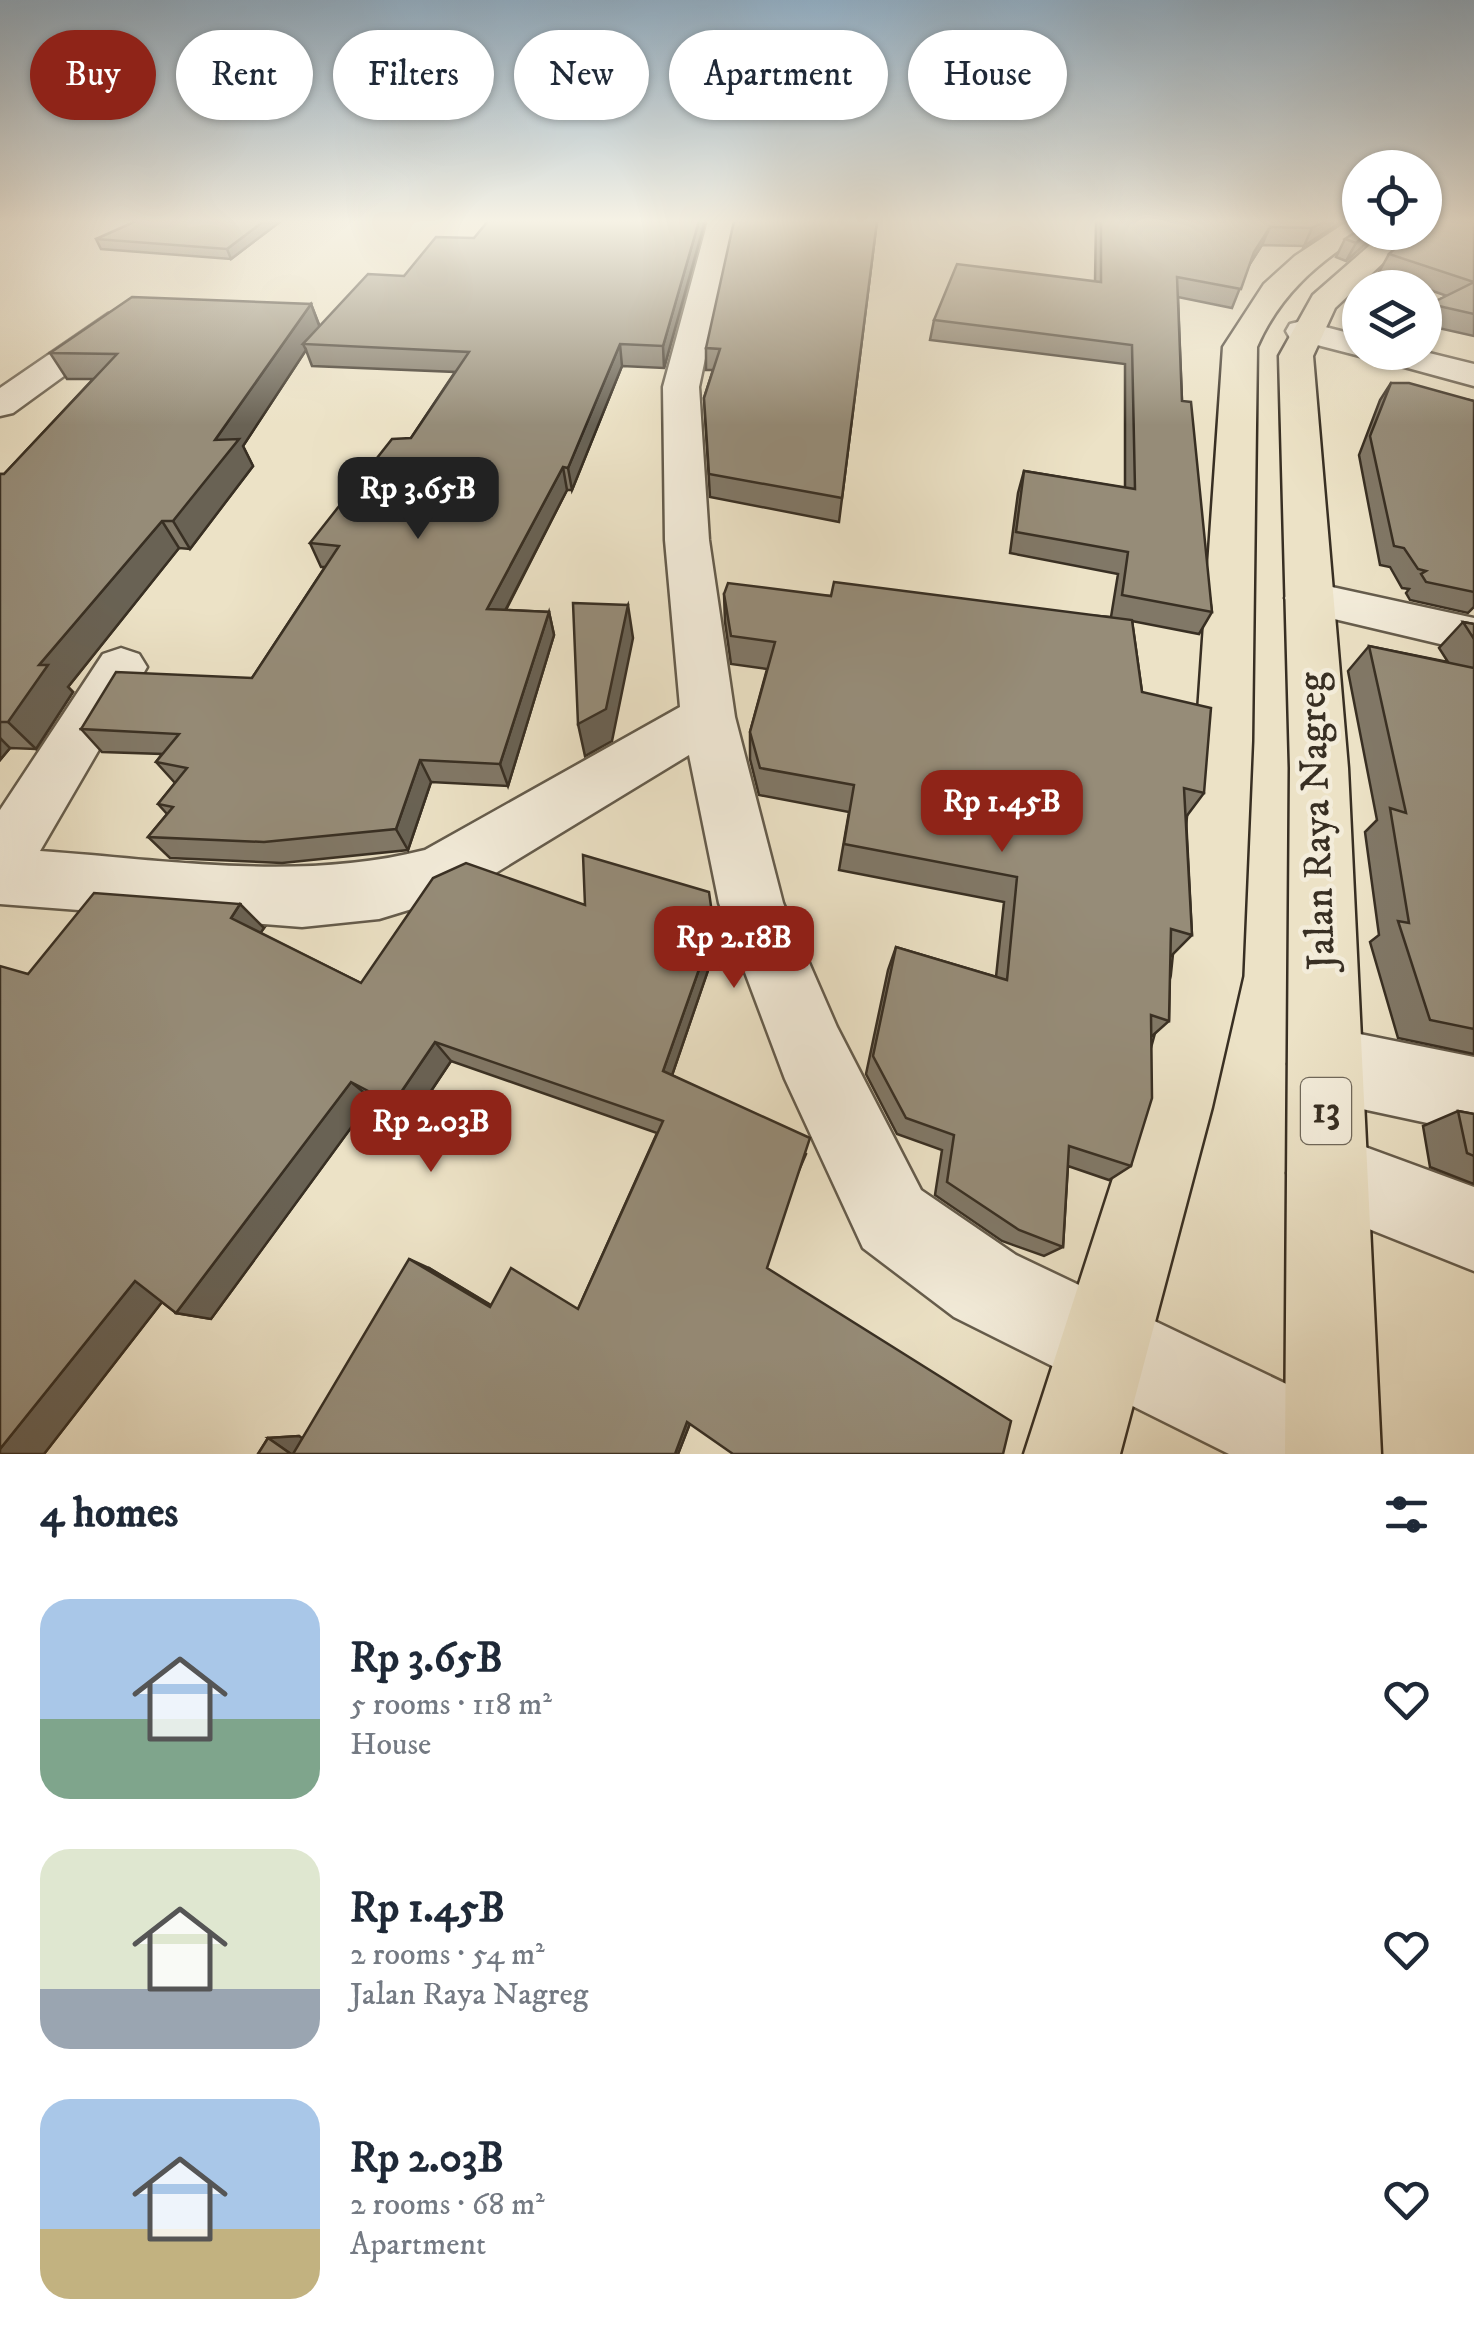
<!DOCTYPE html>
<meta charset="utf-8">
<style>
:root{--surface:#fff;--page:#f6f6f7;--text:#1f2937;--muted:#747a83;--accent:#8f2418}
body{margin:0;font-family:"IM FELL DW Pica",serif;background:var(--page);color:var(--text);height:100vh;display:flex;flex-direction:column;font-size:38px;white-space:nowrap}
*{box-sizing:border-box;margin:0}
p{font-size:32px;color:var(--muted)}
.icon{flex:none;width:55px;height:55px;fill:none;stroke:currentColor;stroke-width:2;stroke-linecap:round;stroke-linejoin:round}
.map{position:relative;height:1454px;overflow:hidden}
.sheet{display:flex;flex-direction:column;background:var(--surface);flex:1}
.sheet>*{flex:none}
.banner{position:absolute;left:30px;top:30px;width:1415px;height:90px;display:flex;gap:20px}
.controls{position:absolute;left:1342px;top:150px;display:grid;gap:20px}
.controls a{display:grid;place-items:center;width:100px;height:100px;border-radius:50%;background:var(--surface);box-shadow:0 2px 8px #0004;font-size:50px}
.price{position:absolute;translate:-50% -85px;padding:0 22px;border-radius:20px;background:var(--accent);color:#fff;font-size:32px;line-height:65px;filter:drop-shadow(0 2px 5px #0008)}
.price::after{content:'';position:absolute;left:50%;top:60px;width:30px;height:22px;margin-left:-15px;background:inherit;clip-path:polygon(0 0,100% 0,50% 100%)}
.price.selected{background:#222;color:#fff}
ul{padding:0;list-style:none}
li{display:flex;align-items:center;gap:30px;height:250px;padding:0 40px}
li span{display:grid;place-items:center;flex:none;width:280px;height:200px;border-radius:30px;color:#555}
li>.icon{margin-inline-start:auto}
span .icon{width:120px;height:120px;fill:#fffc;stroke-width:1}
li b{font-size:42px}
h2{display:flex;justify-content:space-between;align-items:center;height:120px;padding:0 40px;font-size:42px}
.chip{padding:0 35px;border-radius:45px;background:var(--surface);box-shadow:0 2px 8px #0004;font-size:35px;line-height:90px}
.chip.selected{background:var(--accent);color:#fff}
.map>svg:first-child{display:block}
</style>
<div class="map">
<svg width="1474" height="1454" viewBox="0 0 1474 1454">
<rect width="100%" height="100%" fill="#ece2c6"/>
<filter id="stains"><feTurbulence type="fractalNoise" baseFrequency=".002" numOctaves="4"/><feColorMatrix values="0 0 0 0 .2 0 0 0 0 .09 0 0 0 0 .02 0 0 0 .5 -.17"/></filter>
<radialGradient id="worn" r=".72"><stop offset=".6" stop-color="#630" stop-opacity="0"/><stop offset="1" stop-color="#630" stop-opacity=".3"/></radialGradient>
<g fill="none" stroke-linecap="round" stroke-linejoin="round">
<defs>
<g id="minor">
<path d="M 708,221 L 734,221 L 699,387 L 709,540 L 735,717 L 783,903 L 837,1027 L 921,1190 L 1016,1255 L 1362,1420 L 1376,1454 L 1229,1454 L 954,1317 L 863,1248 L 785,1079 L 719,903 L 689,755 L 461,894 L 379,919 L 302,927 L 0,904 L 0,810 L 103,654 L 121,648 L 139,654 L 147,667 L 40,851 C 168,860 299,882 425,850 L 680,707 L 665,540 L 663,387 Z"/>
<path d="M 119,311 L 135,321 L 130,328 L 13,413 L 0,416 L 0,388 L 108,314 Z"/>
<path d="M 1302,321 L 1360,336 L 1360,352 L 1425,352 L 1474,364 L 1474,386 L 1375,359 L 1371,353 L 1360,356 L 1290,338 L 1286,331 L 1290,324 Z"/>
<path d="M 1309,582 L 1474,618 L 1474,652 L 1292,609 L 1285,598 L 1292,587 Z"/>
<path d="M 1325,1027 L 1474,1057 L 1474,1133 L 1325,1101 L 1299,1090 L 1288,1064 L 1299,1038 Z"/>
<path d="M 1327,1133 L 1474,1187 L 1474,1271 L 1299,1201 L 1287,1173 L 1299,1145 Z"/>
</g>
<g id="highway">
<path d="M 1348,221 L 1360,221 L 1360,232 L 1366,232 C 1318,262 1280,294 1257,347 L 1252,741 L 1242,976 L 1212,1107 L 1120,1454 L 1024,1454 L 1136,1107 L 1172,976 L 1196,741 L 1223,347 L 1264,284 L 1295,256 Z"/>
<path d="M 1385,232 L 1416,232 L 1335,308 L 1313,356 L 1348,768 L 1381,1454 L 1285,1454 L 1290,768 L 1279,356 L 1313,295 Z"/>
</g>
</defs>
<use href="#minor" stroke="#655c4c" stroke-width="5"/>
<use href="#highway" stroke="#382f23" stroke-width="5"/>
<use href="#minor" fill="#f3ecda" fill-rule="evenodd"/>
<use href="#highway" fill="#ece2c6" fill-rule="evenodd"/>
</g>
<g fill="#817867" stroke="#382f23" stroke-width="2.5">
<path d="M 281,221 L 231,259 L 101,249 L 96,239 Z"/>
<path d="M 705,221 L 664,368 L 622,366 L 572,490 L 567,490 L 506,610 L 549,612 L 554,635 L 508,786 L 431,782 L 408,850 L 282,863 L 170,858 L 148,837 L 167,814 L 158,804 L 175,783 L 156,762 L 162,754 L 102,752 L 81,729 L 252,678 L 325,567 L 321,567 L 310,543 L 411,438 L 455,372 L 312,366 L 306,350 L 243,446 L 253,466 L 190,549 L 179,548 L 68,687 L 73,692 L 36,749 L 10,748 L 0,760 L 0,474 L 4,474 L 93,379 L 67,379 L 50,353 L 311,304 L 320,327 L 404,276 L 474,238 Z"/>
<path d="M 877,221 L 839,522 L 710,497 L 704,398 L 713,370 L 706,370 L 706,348 Z"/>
<path d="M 1096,221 L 1342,221 L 1304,246 L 1262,245 L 1249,265 L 1232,308 L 1178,297 L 1182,401 L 1212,612 L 1199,634 L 1132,621 L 1142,692 L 1204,793 L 1186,817 L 1192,935 L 1170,957 L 1169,1021 L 1151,1037 L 1131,1166 L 1109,1180 L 1068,1166 L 1063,1247 L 1044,1256 L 1002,1241 L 935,1195 L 942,1150 L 897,1134 L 866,1074 L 888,970 L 896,947 L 996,977 L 1004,902 L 839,870 L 849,812 L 759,795 L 750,759 L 750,732 L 767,669 L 731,664 L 725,622 L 724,594 L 831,596 L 1111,617 L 1118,574 L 1010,553 L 1018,493 L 1024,471 L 1125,488 L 1125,364 L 930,340 L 934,320 L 1095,281 Z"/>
<path d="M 1474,221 L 1474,336 L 1425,325 L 1425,313 L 1430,304 L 1447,296 L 1379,272 L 1389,254 Z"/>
<path d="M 1379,232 L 1346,261 L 1336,257 L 1345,239 Z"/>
<path d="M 1391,383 L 1474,401 L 1474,607 L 1468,613 L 1410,600 L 1406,593 L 1409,589 L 1402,588 L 1390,567 L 1380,565 L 1359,455 L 1380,400 Z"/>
<path d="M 1463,622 L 1474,624 L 1474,1054 L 1398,1038 L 1370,942 L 1379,935 L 1365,832 L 1377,820 L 1348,671 L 1369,646 L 1448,662 L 1439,648 Z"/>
<path d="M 264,928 L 260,933 L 361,983 L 715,950 L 672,1075 L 806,1154 L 690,1423 L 678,1454 L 258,1454 L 268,1438 L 299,1436 L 302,1439 L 429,1268 L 491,1305 L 578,1309 L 657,1133 L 451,1061 L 411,1121 L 372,1099 L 211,1319 L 176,1313 L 162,1302 L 44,1454 L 0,1454 L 28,974 Z"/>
<path d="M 1458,1111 L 1474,1114 L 1474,1184 L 1430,1167 L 1423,1126 Z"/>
</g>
<g fill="#696254" stroke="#382f23" stroke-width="2.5">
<path d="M 264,221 L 281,221 L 231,259 L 227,249 Z"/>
<path d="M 699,221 L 705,221 L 664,368 L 663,346 Z"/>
<path d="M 1324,221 L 1342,221 L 1304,246 L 1312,228 Z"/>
<path d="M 1270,227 L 1262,245 L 1246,270 L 1254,252 Z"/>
<path d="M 1368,232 L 1379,232 L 1346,261 L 1356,243 Z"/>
<path d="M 311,304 L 320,328 L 303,344 L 306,350 L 243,446 L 253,466 L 190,549 L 173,521 L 215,440 Z"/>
<path d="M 620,344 L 622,366 L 572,490 L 568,468 Z"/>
<path d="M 563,467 L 567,490 L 494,632 L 487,609 Z"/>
<path d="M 162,521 L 179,548 L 68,687 L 73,692 L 36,749 L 8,722 L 39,665 Z"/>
<path d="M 628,605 L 633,638 L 612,741 L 585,756 L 578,724 Z"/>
<path d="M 549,612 L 554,635 L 508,786 L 500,764 Z"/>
<path d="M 0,738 L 10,748 L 0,760 Z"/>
<path d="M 420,760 L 431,782 L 408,850 L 396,829 Z"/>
<path d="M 240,904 L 264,928 L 255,941 L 231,918 Z"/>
<path d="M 714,927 L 715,950 L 667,1090 L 663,1071 Z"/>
<path d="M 435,1042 L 451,1061 L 411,1121 L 393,1104 Z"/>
<path d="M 351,1082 L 372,1099 L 211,1319 L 176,1313 Z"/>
<path d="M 409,1259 L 429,1268 L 505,1314 L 490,1307 Z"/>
<path d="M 135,1281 L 172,1289 L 44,1454 L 0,1454 L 0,1449 Z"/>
<path d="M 691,1421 L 678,1454 L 675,1454 L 687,1422 Z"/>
<path d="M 299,1436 L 322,1452 L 291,1454 L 268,1438 Z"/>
</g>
<g fill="#968c78" stroke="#382f23" stroke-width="2.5">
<path d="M 136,221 L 264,221 L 227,249 L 96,239 Z"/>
<path d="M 488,221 L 699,221 L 663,346 L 620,344 L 568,468 L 563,467 L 487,609 L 549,612 L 500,764 L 420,760 L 396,829 L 264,842 L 148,837 L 173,807 L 158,804 L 187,768 L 156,762 L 179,734 L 81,729 L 116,672 L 252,678 L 339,546 L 310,543 L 392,439 L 411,438 L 469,352 L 303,344 L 368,274 L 404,276 L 436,237 L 474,238 Z"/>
<path d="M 734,221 L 877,221 L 842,498 L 709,474 L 704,398 L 720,349 L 706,348 Z"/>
<path d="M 1101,221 L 1324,221 L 1312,228 L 1270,227 L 1254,252 L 1241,289 L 1177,277 L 1182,401 L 1191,402 L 1212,612 L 1122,595 L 1128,552 L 1016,532 L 1024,471 L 1135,489 L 1132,345 L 934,320 L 957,264 L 1101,282 Z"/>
<path d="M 1425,221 L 1474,221 L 1474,314 L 1430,304 L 1474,282 L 1389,254 L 1412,232 L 1425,232 Z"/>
<path d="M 1360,229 L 1360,232 L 1368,232 L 1356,243 L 1345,239 Z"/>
<path d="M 132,297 L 311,304 L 215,440 L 239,439 L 173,521 L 162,521 L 39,665 L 48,665 L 8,722 L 0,722 L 0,474 L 4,474 L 117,354 L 50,353 Z"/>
<path d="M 1391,383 L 1409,383 L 1474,401 L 1474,592 L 1426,582 L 1421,574 L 1426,571 L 1418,569 L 1404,548 L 1394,546 L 1370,436 Z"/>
<path d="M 834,582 L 1132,620 L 1142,692 L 1211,708 L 1204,793 L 1184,788 L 1192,935 L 1171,929 L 1169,1021 L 1151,1015 L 1152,1098 L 1131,1166 L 1069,1146 L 1063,1247 L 1019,1230 L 947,1182 L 954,1135 L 906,1118 L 873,1056 L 896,947 L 1007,980 L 1017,877 L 844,844 L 854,785 L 760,768 L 750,732 L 775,642 L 731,636 L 724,594 L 728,583 L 831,596 Z"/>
<path d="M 573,603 L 628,605 L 606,709 L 578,724 Z"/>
<path d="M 1463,622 L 1474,624 L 1474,639 Z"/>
<path d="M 1369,646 L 1474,668 L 1474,1029 L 1430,1020 L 1398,921 L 1409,923 L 1390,808 L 1406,813 Z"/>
<path d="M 583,855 L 709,892 L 714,927 L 663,1071 L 810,1138 L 767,1268 L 1011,1421 L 1003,1454 L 733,1454 L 687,1422 L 675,1454 L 293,1454 L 409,1259 L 490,1307 L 511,1268 L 578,1309 L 663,1121 L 435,1042 L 393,1104 L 351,1082 L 176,1313 L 135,1281 L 0,1449 L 0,966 L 28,974 L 94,893 L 240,904 L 231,918 L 361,983 L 433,878 L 466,863 L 585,905 Z"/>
<path d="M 1458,1111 L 1474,1114 L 1474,1156 L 1467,1153 Z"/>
<path d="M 268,1438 L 291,1454 L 258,1454 Z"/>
</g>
<linearGradient id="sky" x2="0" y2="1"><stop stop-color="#91aec4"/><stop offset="0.52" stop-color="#f6f2e5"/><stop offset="1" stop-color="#f6f2e5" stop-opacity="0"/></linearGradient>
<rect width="1474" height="425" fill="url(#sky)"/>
<g text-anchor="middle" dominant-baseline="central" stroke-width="9" stroke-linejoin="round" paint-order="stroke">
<rect fill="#f3ecda" stroke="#70685a" stroke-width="2.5" x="1301" y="1078" width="50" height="66" rx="8"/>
<g font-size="38" font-weight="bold" fill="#382f23">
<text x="1326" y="1111">13</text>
</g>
<g font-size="40" fill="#382f23" stroke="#f3ecda">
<text transform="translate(1318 821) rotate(-92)">Jalan Raya Nagreg</text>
</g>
</g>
<rect width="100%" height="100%" filter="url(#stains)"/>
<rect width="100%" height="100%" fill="url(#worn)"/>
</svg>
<div class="controls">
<a><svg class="icon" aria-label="locate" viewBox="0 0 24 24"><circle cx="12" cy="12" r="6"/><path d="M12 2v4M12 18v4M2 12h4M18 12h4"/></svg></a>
<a><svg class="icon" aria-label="layers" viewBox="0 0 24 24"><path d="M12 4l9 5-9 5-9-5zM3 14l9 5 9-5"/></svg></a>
</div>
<b class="price selected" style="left:418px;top:542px">Rp 3.65B</b>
<b class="price" style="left:1002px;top:855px">Rp 1.45B</b>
<b class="price" style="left:734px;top:991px">Rp 2.18B</b>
<b class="price" style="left:431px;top:1175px">Rp 2.03B</b>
<div class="banner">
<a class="chip selected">Buy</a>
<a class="chip">Rent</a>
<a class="chip">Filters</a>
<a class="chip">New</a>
<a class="chip">Apartment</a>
<a class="chip">House</a>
</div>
</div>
<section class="sheet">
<h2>4 homes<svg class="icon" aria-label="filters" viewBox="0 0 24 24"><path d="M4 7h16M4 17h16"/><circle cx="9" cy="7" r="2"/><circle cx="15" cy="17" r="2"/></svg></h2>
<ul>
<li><span style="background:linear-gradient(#a9c7e8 60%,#7fa58c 0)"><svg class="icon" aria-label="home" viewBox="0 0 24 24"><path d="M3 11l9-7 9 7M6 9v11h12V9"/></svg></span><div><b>Rp 3.65B</b><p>5 rooms · 118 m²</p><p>House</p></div><svg class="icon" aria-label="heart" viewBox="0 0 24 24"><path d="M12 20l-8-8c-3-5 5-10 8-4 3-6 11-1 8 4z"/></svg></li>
<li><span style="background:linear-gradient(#dfe7d0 70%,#9aa5b1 0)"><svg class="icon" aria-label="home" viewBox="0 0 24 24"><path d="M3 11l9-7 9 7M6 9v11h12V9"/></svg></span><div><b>Rp 1.45B</b><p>2 rooms · 54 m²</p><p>Jalan Raya Nagreg</p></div><svg class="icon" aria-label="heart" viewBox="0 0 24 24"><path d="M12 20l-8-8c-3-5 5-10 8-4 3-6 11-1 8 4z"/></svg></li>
<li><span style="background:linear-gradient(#a9c7e8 65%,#c2b280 0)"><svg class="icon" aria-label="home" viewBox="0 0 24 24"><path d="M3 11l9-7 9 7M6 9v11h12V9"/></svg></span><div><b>Rp 2.03B</b><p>2 rooms · 68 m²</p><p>Apartment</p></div><svg class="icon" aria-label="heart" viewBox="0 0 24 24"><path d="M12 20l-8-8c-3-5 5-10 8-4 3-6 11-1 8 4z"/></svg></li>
</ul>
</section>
